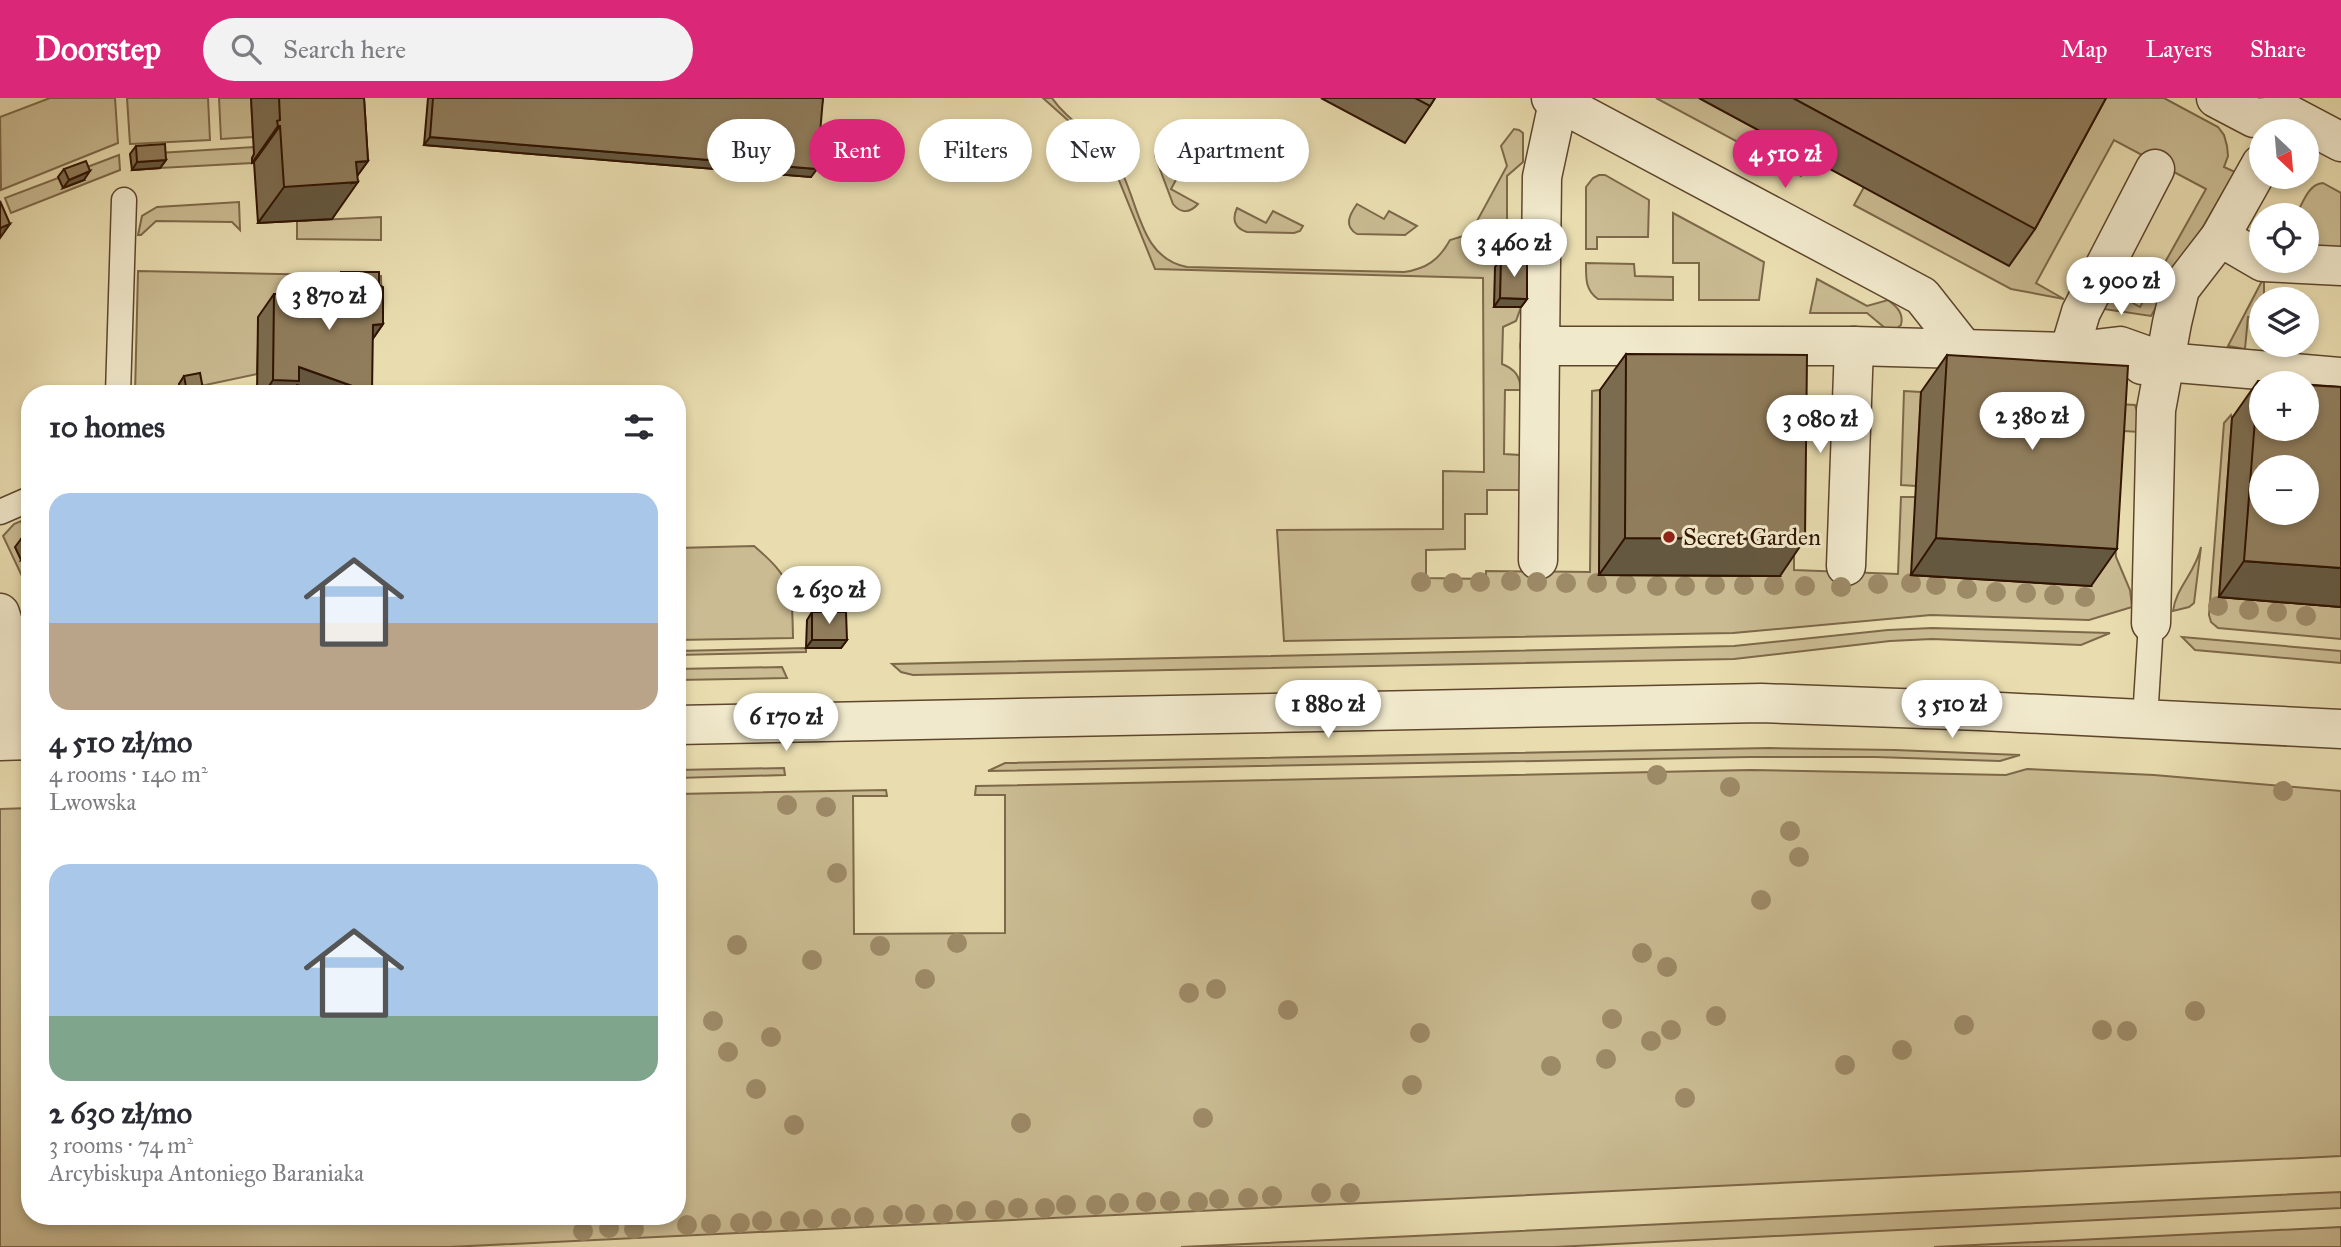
<!DOCTYPE html>
<meta charset="utf-8">
<style>
:root{--surface:#fff;--page:#f2f2f3;--text:#2b2b33;--muted:#7c7c81;--accent:#db2777}
body{margin:0;font-family:"IM FELL Great Primer",serif;background:var(--page);color:var(--text);height:100vh;display:flex;flex-direction:column;font-size:26px;white-space:nowrap}
*{box-sizing:border-box;margin:0}
p{font-size:23px;color:var(--muted)}
.icon{flex:none;width:38px;height:38px;fill:none;stroke:currentColor;stroke-width:2;stroke-linecap:round;stroke-linejoin:round}
.map{position:relative;flex:1;overflow:hidden}
.sheet{position:absolute;left:21px;top:287px;width:665px;height:840px;display:flex;flex-direction:column;background:var(--surface);border-radius:28px;box-shadow:0 4px 10px #0003}
.sheet>*{flex:none}
.banner{position:absolute;left:707px;top:21px;width:665px;height:63px;display:flex;gap:14px}
.needle{width:46px;rotate:154deg}
.buttons{position:absolute;left:2249px;top:21px;display:grid;gap:14px}
.buttons a{display:grid;place-items:center;width:70px;height:70px;border-radius:50%;background:var(--surface);box-shadow:0 4px 10px #0003;font-size:35px}
.price{position:absolute;translate:-50% -60px;padding:0 16px;border-radius:24px;background:#fff;color:#222;font-size:23px;line-height:46px;filter:drop-shadow(0 2px 4px #0008)}
.price::after{content:'';position:absolute;left:50%;top:42px;width:21px;height:16px;margin-left:-10px;background:inherit;clip-path:polygon(0 0,100% 0,50% 100%)}
.price.active{background:var(--accent);color:#fff}
ul{padding:0;list-style:none}
li{display:grid;align-content:center;gap:14px;height:371px;padding:0 28px}
li span{display:grid;place-items:center;height:217px;border-radius:21px;color:#555}
li>.icon{margin-inline-start:auto}
span .icon{width:126px;height:126px;fill:#fffc;stroke-width:1}
li b{font-size:30px}
h2{display:flex;justify-content:space-between;align-items:center;height:84px;padding:0 28px;font-size:30px}
.chip{padding:0 24px;border-radius:32px;background:var(--surface);box-shadow:0 4px 10px #0003;font-size:24px;line-height:63px}
.chip.active{background:var(--accent);color:#fff}
header{display:flex;align-items:center;gap:42px;box-sizing:border-box;height:98px;padding:0 35px;background:var(--accent);color:#fff}
header strong{font-size:33px}
nav{display:flex;gap:38px;margin-inline-start:auto;font-size:24px}
.search{width:490px;height:63px;background:var(--page);display:flex;align-items:center;gap:18px;box-sizing:border-box;padding:0 24px;border-radius:38px;color:var(--muted);font-size:26px}
.map>svg:first-child{display:block}
</style>
<header>
<strong>Doorstep</strong>
<div class="search"><svg class="icon" aria-label="search" viewBox="0 0 24 24"><circle cx="10" cy="10" r="6"/><path d="M15 15l6 6"/></svg>Search here</div>
<nav><a>Map</a><a>Layers</a><a>Share</a></nav>
</header>
<div class="map">
<svg width="2341" height="1149" viewBox="0 0 2341 1149">
<rect width="100%" height="100%" fill="#e9ddb0"/>
<filter id="stains"><feTurbulence type="fractalNoise" baseFrequency=".00286" numOctaves="4"/><feColorMatrix values="0 0 0 0 .2 0 0 0 0 .09 0 0 0 0 .02 0 0 0 .5 -.17"/></filter>
<radialGradient id="worn" r=".72"><stop offset=".6" stop-color="#630" stop-opacity="0"/><stop offset="1" stop-color="#630" stop-opacity=".3"/></radialGradient>
<g fill="#cabb92" stroke="#7d6849" stroke-width="2">
<path d="M 50,0 L 115,0 L 118,45 L 1,92 L 0,19 Z"/>
<path d="M 127,0 L 208,0 L 210,42 L 130,46 Z"/>
<path d="M 219,0 L 251,0 L 253,39 L 221,41 Z"/>
<path d="M 1043,0 L 1052,0 C 1067,22 1093,36 1111,57 C 1140,92 1134,159 1187,169 L 1404,174 C 1426,171 1439,162 1450,142 L 1470,136 L 1507,68 L 1501,48 L 1514,31 L 1519,32 L 1523,35 L 1523,64 L 1507,78 L 1507,155 L 1521,169 L 1495,209 L 1521,209 L 1516,223 L 1503,229 L 1502,266 C 1515,271 1520,278 1521,292 L 1505,292 L 1504,356 L 1520,357 L 1520,392 L 1487,392 L 1487,416 L 1465,416 L 1465,451 L 1426,452 L 1426,480 L 1486,481 L 1486,473 L 1590,474 L 1592,293 L 1600,292 L 1600,477 L 1794,456 L 1794,472 L 1898,476 L 1901,399 L 1915,399 L 2102,305 L 2135,307 L 2139,319 L 2139,334 L 2124,333 L 2115,442 L 2116,459 L 2130,492 L 2132,509 L 2089,522 L 1931,517 L 1733,535 L 1284,543 L 1277,432 L 1443,431 L 1443,373 L 1484,374 L 1483,180 L 1155,171 L 1110,60 Z"/>
<path d="M 1656,0 L 1699,0 L 1810,60 L 1801,78 Z"/>
<path d="M 2037,0 L 2164,0 L 2218,29 L 2224,37 L 2227,48 L 2228,58 L 2224,69 L 2235,74 L 2151,218 L 2104,211 L 2113,194 L 2140,209 L 2206,91 L 2114,42 L 2036,185 L 2064,201 L 2011,191 L 1854,107 L 1864,89 Z"/>
<path d="M 1157,48 L 1185,65 L 1171,91 L 1198,106 C 1190,115 1181,116 1173,106 L 1155,58 Z"/>
<path d="M 254,49 L 254,59 L 252,60 L 252,65 L 160,70 L 159,55 Z"/>
<path d="M 119,57 L 120,72 L 11,115 L 5,100 Z"/>
<path d="M 1599,77 L 1605,77 L 1649,102 L 1648,139 L 1597,139 L 1597,151 L 1586,151 L 1586,89 L 1593,80 Z"/>
<path d="M 2323,85 L 2341,95 L 2341,152 L 2307,149 L 2306,117 L 2296,117 C 2303,105 2308,86 2323,85 Z"/>
<path d="M 239,104 L 240,132 L 232,124 L 156,123 L 141,137 L 138,137 L 142,118 L 157,109 Z"/>
<path d="M 1357,106 L 1384,121 L 1389,113 L 1417,128 L 1405,137 L 1357,136 C 1343,128 1350,116 1357,106 Z"/>
<path d="M 1237,110 L 1266,125 L 1273,113 L 1303,128 L 1300,133 L 1294,135 L 1247,134 C 1234,130 1232,121 1237,110 Z"/>
<path d="M 1673,115 L 1764,164 L 1759,202 L 1699,202 L 1699,165 L 1673,165 Z"/>
<path d="M 381,119 L 381,142 L 297,141 L 297,123 Z"/>
<path d="M 1586,165 L 1634,166 L 1635,178 L 1673,179 L 1673,202 L 1598,201 C 1585,192 1586,180 1586,165 Z"/>
<path d="M 138,173 L 381,178 L 382,224 L 259,219 L 257,276 L 196,289 L 179,286 L 180,296 L 135,296 Z"/>
<path d="M 2264,179 L 2264,201 L 2261,201 L 2261,219 L 2248,219 L 2245,251 L 2228,248 Z"/>
<path d="M 1817,181 L 1867,208 L 1888,202 C 1897,209 1904,215 1901,227 L 1897,230 L 1885,230 L 1867,215 L 1810,215 Z"/>
<path d="M 1904,293 L 1921,294 L 1916,388 L 1901,387 Z"/>
<path d="M 2231,317 L 2232,320 L 2219,499 L 2341,509 L 2341,541 L 2218,530 L 2211,524 L 2209,517 L 2224,325 Z"/>
<path d="M 21,423 L 30,450 L 30,495 L 3,438 L 14,426 Z"/>
<path d="M 754,448 C 793,481 792,491 793,540 L 677,542 L 677,450 Z"/>
<path d="M 2201,449 L 2194,505 L 2189,509 L 2173,513 C 2176,489 2196,474 2201,449 Z"/>
<path d="M 1932,530 L 2110,535 L 2081,547 L 1932,541 L 1890,543 L 1734,561 L 913,577 L 901,574 L 892,566 L 1734,548 L 1888,532 Z"/>
<path d="M 2182,539 L 2341,553 L 2341,565 L 2195,552 Z"/>
<path d="M 806,550 L 806,554 L 677,557 L 677,553 Z"/>
<path d="M 782,569 L 787,580 L 677,582 L 677,571 Z"/>
<path d="M 1769,650 L 1895,652 L 2020,657 L 2000,663 L 1875,659 L 1749,659 L 988,673 L 1005,665 Z"/>
<path d="M 784,670 L 785,677 L 677,680 L 677,672 Z"/>
<path d="M 2027,671 L 2154,677 L 2341,693 L 2341,1058 L 449,1149 L 0,1149 L 0,711 L 30,710 L 30,1118 L 677,1118 L 677,696 L 886,692 L 887,698 L 853,698 L 854,836 L 1005,835 L 1005,697 L 975,697 L 976,688 L 1751,672 L 2006,677 Z"/>
<path d="M 2341,1094 L 2341,1110 L 1555,1149 L 1181,1149 Z"/>
<path d="M 2341,1129 L 2341,1149 L 1934,1149 Z"/>
</g>
<g fill="none" stroke-linecap="round" stroke-linejoin="round">
<defs>
<g id="service">
<path d="M 118,296 L 124,102"/>
<path d="M 0,414 L 30,401"/>
<path d="M 2145,621 L 2151,525"/>
</g>
<g id="minor">
<path d="M 1551,0 L 1922,198 L 1963,250"/>
<path d="M 2216,0 L 2254,20 L 2290,17 L 2341,44"/>
<path d="M 2220,139 L 2263,164 L 2341,168"/>
<path d="M 1540,248 L 1542,79 L 1559,0"/>
<path d="M 2069,254 L 2081,214 L 2155,71"/>
<path d="M 2142,267 L 2165,264 L 2341,279"/>
<path d="M 1538,462 L 1540,248 L 1854,248 L 2069,254 L 2120,248 L 2165,264"/>
<path d="M 1846,468 L 1854,248"/>
<path d="M 0,515 L 11,551 L 20,642"/>
<path d="M 2151,525 L 2156,312 L 2172,225 L 2180,191 L 2220,139 L 2261,66"/>
</g>
<g id="tertiary">
<path d="M 677,627 L 1761,605 L 1981,613 L 2341,631"/>
<path d="M 0,643 L 30,642"/>
</g>
</defs>
<use href="#service" stroke="#5e462c" stroke-width="27"/>
<use href="#minor" stroke="#5e462c" stroke-width="41"/>
<use href="#tertiary" stroke="#5e462c" stroke-width="41"/>
<use href="#service" stroke="#f1e9cc" stroke-width="24"/>
<use href="#minor" stroke="#f1e9cc" stroke-width="38"/>
<use href="#tertiary" stroke="#f1e9cc" stroke-width="38"/>
</g>
<g fill="#9d8a67">
<circle cx="1511" cy="483" r="10"/>
<circle cx="1421" cy="484" r="10"/>
<circle cx="1480" cy="484" r="10"/>
<circle cx="1537" cy="484" r="10"/>
<circle cx="1453" cy="485" r="10"/>
<circle cx="1566" cy="485" r="10"/>
<circle cx="1597" cy="485" r="10"/>
<circle cx="1911" cy="485" r="10"/>
<circle cx="1626" cy="486" r="10"/>
<circle cx="1878" cy="486" r="10"/>
<circle cx="1715" cy="487" r="10"/>
<circle cx="1744" cy="487" r="10"/>
<circle cx="1774" cy="487" r="10"/>
<circle cx="1936" cy="487" r="10"/>
<circle cx="1657" cy="488" r="10"/>
<circle cx="1685" cy="488" r="10"/>
<circle cx="1805" cy="488" r="10"/>
<circle cx="1841" cy="489" r="10"/>
<circle cx="1967" cy="491" r="10"/>
<circle cx="1996" cy="494" r="10"/>
<circle cx="2026" cy="495" r="10"/>
<circle cx="2054" cy="497" r="10"/>
<circle cx="2085" cy="499" r="10"/>
<circle cx="2218" cy="508" r="10"/>
<circle cx="2249" cy="512" r="10"/>
<circle cx="2277" cy="514" r="10"/>
<circle cx="2306" cy="518" r="10"/>
<circle cx="1657" cy="677" r="10"/>
<circle cx="1730" cy="689" r="10"/>
<circle cx="2283" cy="693" r="10"/>
<circle cx="787" cy="707" r="10"/>
<circle cx="826" cy="709" r="10"/>
<circle cx="1790" cy="733" r="10"/>
<circle cx="1799" cy="759" r="10"/>
<circle cx="837" cy="775" r="10"/>
<circle cx="1761" cy="802" r="10"/>
<circle cx="957" cy="845" r="10"/>
<circle cx="737" cy="847" r="10"/>
<circle cx="880" cy="848" r="10"/>
<circle cx="1642" cy="855" r="10"/>
<circle cx="812" cy="862" r="10"/>
<circle cx="1667" cy="869" r="10"/>
<circle cx="925" cy="881" r="10"/>
<circle cx="1216" cy="891" r="10"/>
<circle cx="1189" cy="895" r="10"/>
<circle cx="1288" cy="912" r="10"/>
<circle cx="2195" cy="913" r="10"/>
<circle cx="1716" cy="918" r="10"/>
<circle cx="1612" cy="921" r="10"/>
<circle cx="713" cy="923" r="10"/>
<circle cx="1964" cy="927" r="10"/>
<circle cx="1671" cy="932" r="10"/>
<circle cx="2102" cy="932" r="10"/>
<circle cx="2127" cy="933" r="10"/>
<circle cx="1420" cy="935" r="10"/>
<circle cx="771" cy="939" r="10"/>
<circle cx="1651" cy="943" r="10"/>
<circle cx="1902" cy="952" r="10"/>
<circle cx="728" cy="954" r="10"/>
<circle cx="1606" cy="961" r="10"/>
<circle cx="1845" cy="967" r="10"/>
<circle cx="1551" cy="968" r="10"/>
<circle cx="1412" cy="987" r="10"/>
<circle cx="756" cy="991" r="10"/>
<circle cx="1685" cy="1000" r="10"/>
<circle cx="1203" cy="1020" r="10"/>
<circle cx="1021" cy="1025" r="10"/>
<circle cx="794" cy="1027" r="10"/>
<circle cx="1321" cy="1095" r="10"/>
<circle cx="1350" cy="1095" r="10"/>
<circle cx="1272" cy="1098" r="10"/>
<circle cx="1248" cy="1100" r="10"/>
<circle cx="1219" cy="1101" r="10"/>
<circle cx="1170" cy="1103" r="10"/>
<circle cx="1146" cy="1104" r="10"/>
<circle cx="1198" cy="1104" r="10"/>
<circle cx="1119" cy="1105" r="10"/>
<circle cx="1066" cy="1107" r="10"/>
<circle cx="1096" cy="1107" r="10"/>
<circle cx="1018" cy="1110" r="10"/>
<circle cx="1045" cy="1110" r="10"/>
<circle cx="995" cy="1112" r="10"/>
<circle cx="966" cy="1113" r="10"/>
<circle cx="915" cy="1116" r="10"/>
<circle cx="943" cy="1116" r="10"/>
<circle cx="893" cy="1117" r="10"/>
<circle cx="864" cy="1119" r="10"/>
<circle cx="841" cy="1120" r="10"/>
<circle cx="813" cy="1121" r="10"/>
<circle cx="762" cy="1123" r="10"/>
<circle cx="790" cy="1123" r="10"/>
<circle cx="740" cy="1125" r="10"/>
<circle cx="711" cy="1126" r="10"/>
<circle cx="687" cy="1127" r="10"/>
<circle cx="609" cy="1130" r="10"/>
<circle cx="634" cy="1131" r="10"/>
<circle cx="583" cy="1133" r="10"/>
</g>
<g fill="#7c6c4f" stroke="#301400" stroke-width="2">
<path d="M 251,0 L 364,0 L 368,63 L 357,78 L 332,121 L 258,125 L 254,64 L 252,65 L 252,60 L 254,56 Z"/>
<path d="M 428,0 L 823,0 L 811,79 L 424,47 Z"/>
<path d="M 1321,0 L 1435,0 L 1430,8 L 1405,45 Z"/>
<path d="M 1699,0 L 2106,0 L 2035,131 L 2009,168 Z"/>
<path d="M 136,48 L 166,62 L 160,70 L 132,72 L 130,56 Z"/>
<path d="M 64,71 L 84,82 L 63,90 L 58,79 Z"/>
<path d="M 1501,161 L 1527,201 L 1521,209 L 1494,209 L 1495,169 Z"/>
<path d="M 341,174 L 379,187 L 383,226 L 372,242 L 371,296 L 257,296 L 258,219 L 274,196 L 325,197 Z"/>
<path d="M 1626,256 L 1780,478 L 1599,477 L 1600,292 Z"/>
<path d="M 1947,257 L 2091,488 L 1911,477 L 1921,294 Z"/>
<path d="M 184,278 L 203,291 L 200,296 L 180,296 L 179,286 Z"/>
<path d="M 2258,283 L 2341,289 L 2341,509 L 2219,499 L 2232,320 Z"/>
<path d="M 21,441 L 30,458 L 21,462 L 15,449 Z"/>
<path d="M 812,514 L 847,542 L 841,550 L 806,550 L 807,522 Z"/>
</g>
<g fill="#655840" stroke="#301400" stroke-width="2">
<path d="M 278,28 L 280,28 L 254,64 L 252,65 Z"/>
<path d="M 430,39 L 817,71 L 811,79 L 424,47 Z"/>
<path d="M 166,62 L 160,70 L 132,72 L 137,64 Z"/>
<path d="M 368,63 L 352,85 L 358,84 L 332,121 L 258,125 L 284,89 L 356,64 Z"/>
<path d="M 90,73 L 84,82 L 63,90 L 69,82 Z"/>
<path d="M 10,126 L 0,140 L 0,130 Z"/>
<path d="M 1500,200 L 1527,201 L 1521,209 L 1494,209 Z"/>
<path d="M 383,226 L 367,249 L 373,227 Z"/>
<path d="M 299,269 L 372,295 L 264,296 L 273,282 Z"/>
<path d="M 203,291 L 200,296 L 186,296 L 187,294 Z"/>
<path d="M 1625,440 L 1805,441 L 1780,478 L 1599,477 Z"/>
<path d="M 1936,440 L 2117,451 L 2091,488 L 1911,477 Z"/>
<path d="M 30,452 L 30,458 L 21,462 L 26,453 Z"/>
<path d="M 2244,463 L 2341,470 L 2341,509 L 2219,499 Z"/>
<path d="M 812,542 L 847,542 L 841,550 L 806,550 Z"/>
</g>
<g fill="#907d5c" stroke="#301400" stroke-width="2" fill-rule="evenodd">
<path d="M 279,0 L 364,0 L 368,63 L 356,64 L 358,84 L 284,89 L 280,28 L 278,28 L 277,23 L 280,22 Z"/>
<path d="M 433,0 L 823,0 L 817,71 L 430,39 Z"/>
<path d="M 1415,0 L 1435,0 L 1430,8 Z"/>
<path d="M 1793,0 L 2106,0 L 2035,131 Z"/>
<path d="M 165,46 L 166,62 L 137,64 L 136,48 Z"/>
<path d="M 86,63 L 90,73 L 69,82 L 64,71 Z"/>
<path d="M 0,103 L 10,126 L 0,130 Z"/>
<path d="M 1501,161 L 1527,161 L 1527,201 L 1500,200 Z"/>
<path d="M 341,174 L 379,174 L 379,187 L 383,189 L 383,226 L 373,227 L 372,295 L 299,269 L 299,283 L 273,282 L 274,196 L 340,197 Z"/>
<path d="M 1626,256 L 1807,257 L 1805,441 L 1625,440 Z"/>
<path d="M 1947,257 L 2128,268 L 2117,451 L 1936,440 Z"/>
<path d="M 200,275 L 203,291 L 187,294 L 184,278 Z"/>
<path d="M 2258,283 L 2289,285 L 2261,285 L 2261,331 L 2306,331 L 2306,287 L 2341,289 L 2341,470 L 2244,463 ZM 2261,369 L 2306,369 L 2306,415 L 2261,415 Z"/>
<path d="M 297,287 L 322,296 L 290,296 Z"/>
<rect x="77" y="293" width="29" height="3"/>
<path d="M 30,437 L 30,452 L 26,453 L 21,441 Z"/>
<path d="M 812,514 L 846,514 L 847,542 L 812,542 Z"/>
</g>
<circle fill="#8f2418" stroke="#f1e9cc" stroke-width="2.5" cx="1669" cy="439" r="7"/>
<g text-anchor="middle" dominant-baseline="central" stroke-width="6" stroke-linejoin="round" paint-order="stroke">
<g font-size="24" fill="#301400" stroke="#f1e9cc" text-anchor="start">
<text x="1683" y="439">Secret Garden</text>
</g>
</g>
<rect width="100%" height="100%" filter="url(#stains)"/>
<rect width="100%" height="100%" fill="url(#worn)"/>
</svg>
<div class="buttons">
<a><svg class="needle" viewBox="-14 -14 28 28"><path d="M0-13l5 13h-10z" fill="#e53935"/><path d="M0 13l5-13h-10z" fill="#7c7c81"/></svg></a>
<a><svg class="icon" aria-label="locate" viewBox="0 0 24 24"><circle cx="12" cy="12" r="6"/><path d="M12 2v4M12 18v4M2 12h4M18 12h4"/></svg></a>
<a><svg class="icon" aria-label="layers" viewBox="0 0 24 24"><path d="M12 4l9 5-9 5-9-5zM3 14l9 5 9-5"/></svg></a>
<a>+</a>
<a>−</a>
</div>
<b class="price active" style="left:1785px;top:92px">4 510 zł</b>
<b class="price" style="left:1514px;top:181px">3 460 zł</b>
<b class="price" style="left:2121px;top:219px">2 900 zł</b>
<b class="price" style="left:329px;top:234px">3 870 zł</b>
<b class="price" style="left:2032px;top:354px">2 380 zł</b>
<b class="price" style="left:1820px;top:357px">3 080 zł</b>
<b class="price" style="left:829px;top:528px">2 630 zł</b>
<b class="price" style="left:1328px;top:642px">1 880 zł</b>
<b class="price" style="left:1952px;top:642px">3 510 zł</b>
<b class="price" style="left:786px;top:655px">6 170 zł</b>
<div class="banner">
<a class="chip">Buy</a>
<a class="chip active">Rent</a>
<a class="chip">Filters</a>
<a class="chip">New</a>
<a class="chip">Apartment</a>
</div>
<section class="sheet">
<h2>10 homes<svg class="icon" aria-label="filters" viewBox="0 0 24 24"><path d="M4 7h16M4 17h16"/><circle cx="9" cy="7" r="2"/><circle cx="15" cy="17" r="2"/></svg></h2>
<ul>
<li><span style="background:linear-gradient(#a9c7e8 60%,#b9a48a 0)"><svg class="icon" aria-label="home" viewBox="0 0 24 24"><path d="M3 11l9-7 9 7M6 9v11h12V9"/></svg></span><div><b>4 510 zł/mo</b><p>4 rooms · 140 m²</p><p>Lwowska</p></div></li>
<li><span style="background:linear-gradient(#a9c7e8 70%,#7fa58c 0)"><svg class="icon" aria-label="home" viewBox="0 0 24 24"><path d="M3 11l9-7 9 7M6 9v11h12V9"/></svg></span><div><b>2 630 zł/mo</b><p>3 rooms · 74 m²</p><p>Arcybiskupa Antoniego Baraniaka</p></div></li>
</ul>
</section>
</div>
